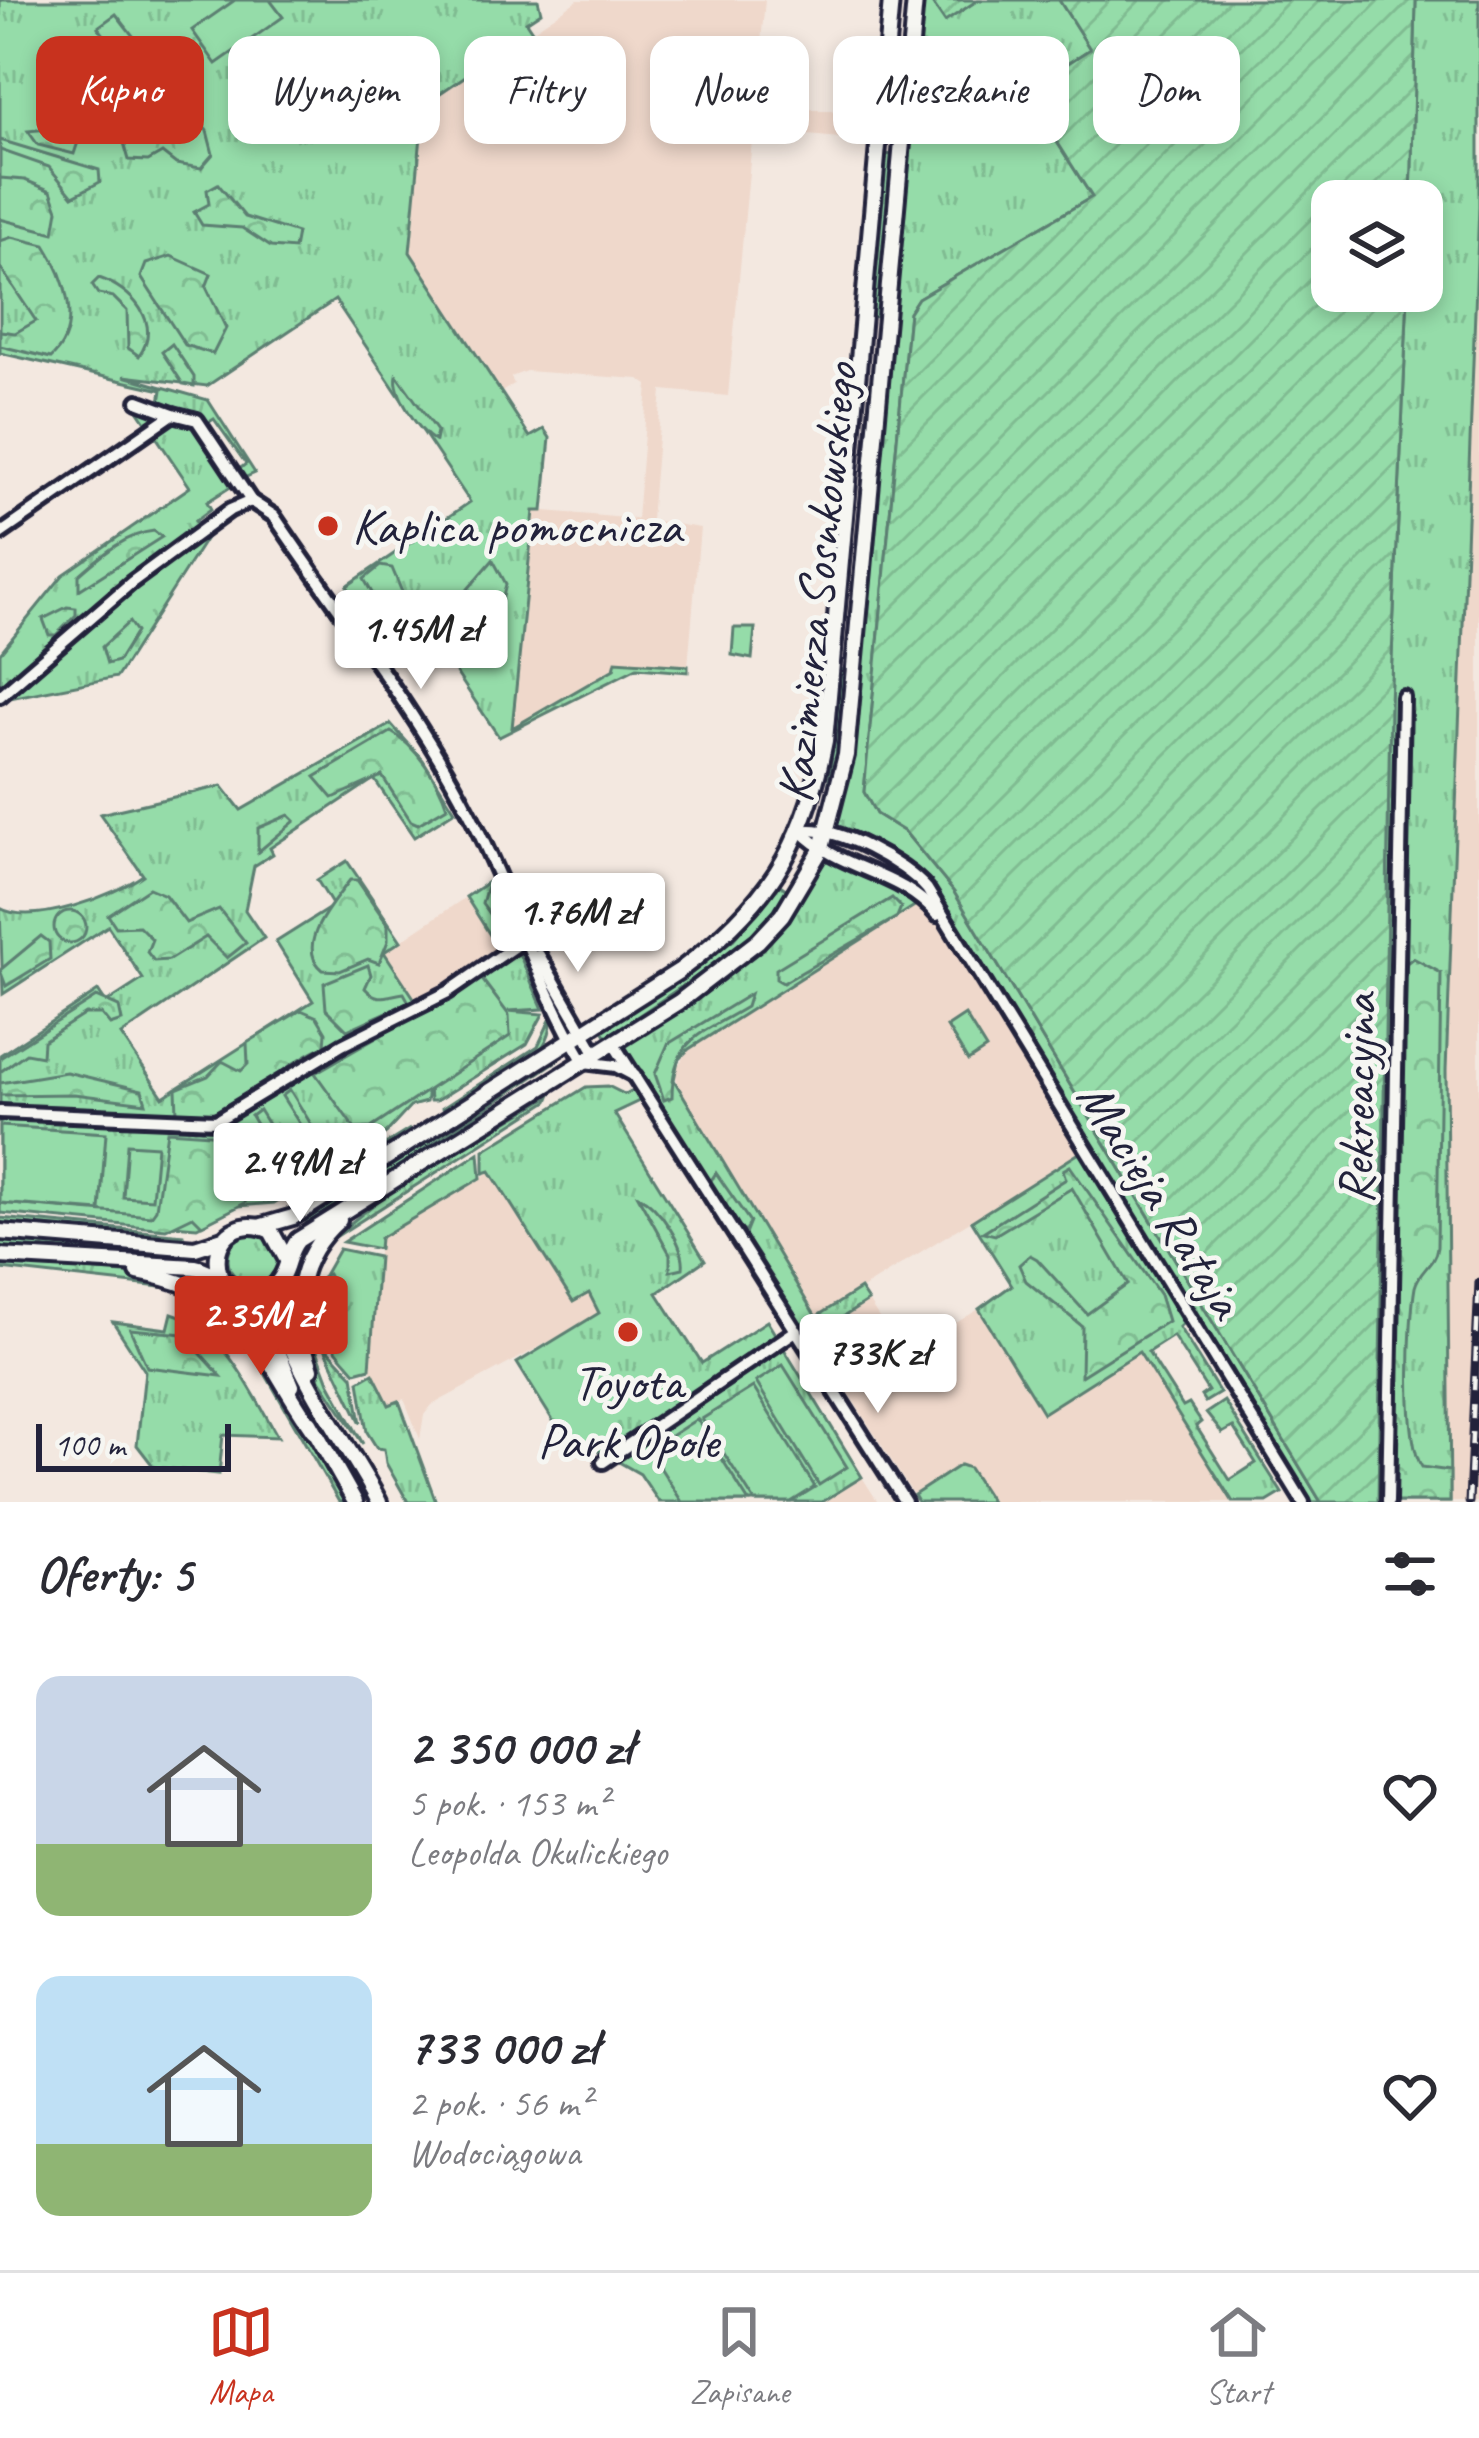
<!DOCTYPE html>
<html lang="pl">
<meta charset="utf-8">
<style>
:root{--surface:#fff;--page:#f2f2f3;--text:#2b2b33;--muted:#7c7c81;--line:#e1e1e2;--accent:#c8321e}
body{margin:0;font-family:Caveat,sans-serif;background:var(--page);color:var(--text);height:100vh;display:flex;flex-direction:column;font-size:45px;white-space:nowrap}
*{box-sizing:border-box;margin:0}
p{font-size:39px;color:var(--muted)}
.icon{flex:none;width:66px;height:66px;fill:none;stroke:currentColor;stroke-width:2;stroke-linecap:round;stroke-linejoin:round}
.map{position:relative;height:1502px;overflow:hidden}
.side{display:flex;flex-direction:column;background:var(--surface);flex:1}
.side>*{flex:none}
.top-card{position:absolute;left:36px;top:36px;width:1407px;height:108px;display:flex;gap:24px}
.tools{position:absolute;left:1311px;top:180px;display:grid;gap:24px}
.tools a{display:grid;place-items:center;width:132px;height:132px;border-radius:24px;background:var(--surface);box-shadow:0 6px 18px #0003;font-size:60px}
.scale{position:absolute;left:36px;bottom:30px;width:195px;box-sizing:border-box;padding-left:12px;border:6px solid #22223b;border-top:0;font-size:33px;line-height:42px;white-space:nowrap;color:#22223b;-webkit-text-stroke:9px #f6f6f2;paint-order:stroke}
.price{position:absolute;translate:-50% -102px;padding:0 27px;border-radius:12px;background:#fff;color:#222;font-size:39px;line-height:78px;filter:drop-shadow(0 3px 6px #0008)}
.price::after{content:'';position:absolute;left:50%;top:72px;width:36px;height:27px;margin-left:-18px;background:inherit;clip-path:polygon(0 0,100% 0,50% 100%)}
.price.current{background:var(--accent);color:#fff}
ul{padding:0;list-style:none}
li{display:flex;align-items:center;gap:36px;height:300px;padding:0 36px}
li span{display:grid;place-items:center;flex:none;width:336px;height:240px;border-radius:24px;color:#555}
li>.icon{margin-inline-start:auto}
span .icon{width:144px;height:144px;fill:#fffc;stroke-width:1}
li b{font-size:51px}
h2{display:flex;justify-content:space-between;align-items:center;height:144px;padding:0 36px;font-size:51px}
.chip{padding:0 42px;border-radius:24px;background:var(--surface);box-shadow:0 6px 18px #0003;font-size:42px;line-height:108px}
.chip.current{background:var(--accent);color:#fff}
.tab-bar{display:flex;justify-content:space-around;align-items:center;height:168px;border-top:3px solid var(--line);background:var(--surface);font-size:33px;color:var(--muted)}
.tab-bar a{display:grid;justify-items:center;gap:6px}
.tab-bar .current{color:var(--accent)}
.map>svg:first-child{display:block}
</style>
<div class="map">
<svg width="1479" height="1502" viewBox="0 0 1479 1502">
<defs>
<pattern id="grass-tufts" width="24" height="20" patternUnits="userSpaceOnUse" patternTransform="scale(3)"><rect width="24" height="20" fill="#95dca9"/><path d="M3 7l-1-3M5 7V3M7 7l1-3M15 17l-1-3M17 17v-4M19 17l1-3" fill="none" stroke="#80bc92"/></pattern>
<pattern id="forest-crowns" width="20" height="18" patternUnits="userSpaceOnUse" patternTransform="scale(3)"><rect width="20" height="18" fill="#95dca9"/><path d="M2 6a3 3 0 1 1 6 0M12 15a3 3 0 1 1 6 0" fill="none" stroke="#80bc92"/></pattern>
<pattern id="garden-furrows" width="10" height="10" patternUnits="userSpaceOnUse" patternTransform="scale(3)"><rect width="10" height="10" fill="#95dca9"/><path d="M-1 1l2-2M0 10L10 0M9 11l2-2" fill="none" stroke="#80bc92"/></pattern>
</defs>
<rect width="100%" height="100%" fill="#f3e8e0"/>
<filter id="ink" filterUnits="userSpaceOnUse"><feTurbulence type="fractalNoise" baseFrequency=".00833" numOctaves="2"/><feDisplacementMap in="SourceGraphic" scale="24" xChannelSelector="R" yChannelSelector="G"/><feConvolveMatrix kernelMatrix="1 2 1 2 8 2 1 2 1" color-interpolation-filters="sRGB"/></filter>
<g filter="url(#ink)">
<g fill="#efd8cb">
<path d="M 578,0 L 765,0 L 756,96 L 773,98 L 777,106 L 852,113 L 850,139 L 776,132 L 770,140 L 752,140 L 728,396 L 662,390 L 651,520 L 700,528 L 688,666 L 616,661 L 614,669 L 512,729 L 534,510 L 637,519 L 648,385 L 639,379 L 526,371 L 511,377 L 514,384 L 500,393 L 410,252 L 424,104 Z"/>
<path d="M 1479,206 L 1479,1502 L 1450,1502 L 1446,1070 Z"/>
<path d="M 466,897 L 502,954 L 420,1007 L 384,952 Z"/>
<path d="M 924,900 L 954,937 L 1085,1149 L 817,1317 L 681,1100 L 675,1070 L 689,1049 Z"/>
<path d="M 490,1172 L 573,1302 L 589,1293 L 600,1314 L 432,1405 L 424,1415 L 420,1439 L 404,1399 L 389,1406 L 370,1368 L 379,1238 Z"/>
<path d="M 868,1301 L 903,1355 L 979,1309 L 1043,1412 L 1139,1352 L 1233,1502 L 918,1502 L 812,1336 Z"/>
<path d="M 862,1477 L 878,1502 L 822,1502 Z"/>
</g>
<g fill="url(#grass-tufts)" stroke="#5c7f72" stroke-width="3">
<path d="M 0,0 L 538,0 L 541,12 L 526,22 L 532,31 L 424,104 L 410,252 L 530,437 L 544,429 L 550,438 L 543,511 L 534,511 L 512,728 L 614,669 L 616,661 L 688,666 L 688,672 L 637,668 L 499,737 L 431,635 L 417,635 L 390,649 L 347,586 L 470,502 L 335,300 L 207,386 L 124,376 L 208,400 L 255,473 L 244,478 L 238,470 L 246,464 L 214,419 L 198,429 L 235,484 L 207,502 L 211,509 L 195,521 L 208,535 L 117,677 L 0,700 L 0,653 L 63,575 L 190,487 L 134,404 L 159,408 L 162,390 L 0,353 Z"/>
<path d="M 915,0 L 930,0 L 945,21 L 978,0 L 1059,0 L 1090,49 L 1025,92 L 1092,197 L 918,298 L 909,312 L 864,792 L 876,814 L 905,832 L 954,892 L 1321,1502 L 1303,1502 L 1188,1319 L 1179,1327 L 1220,1393 L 1205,1402 L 1201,1396 L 1208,1391 L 1173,1336 L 1148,1352 L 1183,1407 L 1189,1404 L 1201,1422 L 1196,1426 L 1230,1480 L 1256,1463 L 1233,1427 L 1222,1433 L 1206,1413 L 1224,1401 L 1282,1493 L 1267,1502 L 1233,1502 L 1139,1352 L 1043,1413 L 979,1309 L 1012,1285 L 972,1221 L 1084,1150 L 913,872 L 827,833 L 836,808 Z"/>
<path d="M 1416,0 L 1479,0 L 1479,206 L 1446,1070 L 1450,1502 L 1378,1502 L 1390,702 L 1408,291 L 1422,291 L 1422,201 L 1411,201 Z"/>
<path d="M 885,154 L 894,155 L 878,317 L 869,316 Z"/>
<path d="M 734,628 L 755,628 L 752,659 L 732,655 Z"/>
<path d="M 840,669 L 847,671 L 837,769 L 826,814 Z"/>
<path d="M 391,724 L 423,760 L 455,811 L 414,837 L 374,779 L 270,848 L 273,854 L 254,866 L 245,910 L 264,938 L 121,1035 L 163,1097 L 313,1001 L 276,942 L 333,906 L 317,880 L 347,861 L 401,941 L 384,952 L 420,1007 L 502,954 L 466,897 L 488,882 L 543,1009 L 508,1011 L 543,1014 L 527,1044 L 436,1101 L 430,1101 L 429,1086 L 426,1102 L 411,1106 L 386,1133 L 274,1203 L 238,1206 L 197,1227 L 0,1211 L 0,1055 L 98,991 L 106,1003 L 143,979 L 108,926 L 3,994 L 0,908 C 33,927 115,895 143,875 L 100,814 L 222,786 L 241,810 Z"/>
<path d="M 822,848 L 924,900 L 689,1049 L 678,1060 L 674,1080 L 816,1317 L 860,1289 L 868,1301 L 804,1342 L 613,1043 L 758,941 Z"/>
<path d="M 780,885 L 790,892 L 746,943 L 607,1037 L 603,1030 L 733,940 Z"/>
<path d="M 551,1018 C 554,1066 478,1091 441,1109 L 538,1046 Z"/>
<path d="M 558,1060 L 309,1226 L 305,1220 Z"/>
<path d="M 608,1086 L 624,1094 L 635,1090 L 639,1095 L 639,1101 L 614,1113 L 705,1260 L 657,1293 L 702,1363 L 767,1321 L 862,1477 L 822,1502 L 659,1502 L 640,1474 L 557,1427 L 517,1363 L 599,1313 L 589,1293 L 573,1302 L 490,1171 L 484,1173 L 484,1150 L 586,1087 Z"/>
<path d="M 550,1096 L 548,1101 L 326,1243 L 389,1192 Z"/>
<path d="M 410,1129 L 297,1207 L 296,1199 Z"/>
<path d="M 479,1153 L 481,1178 L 380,1238 L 379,1249 L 343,1242 Z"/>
<path d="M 0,1218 L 183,1235 L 185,1243 L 0,1225 Z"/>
<circle cx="253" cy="1259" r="25"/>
<path d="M 0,1239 L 186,1253 L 186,1261 L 0,1248 Z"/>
<path d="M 339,1249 L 378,1257 L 370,1368 L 355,1372 C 330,1343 310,1325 320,1285 L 332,1282 L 328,1274 L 323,1277 Z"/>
<path d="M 0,1263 L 136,1274 L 178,1289 L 0,1269 Z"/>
<path d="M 172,1313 C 225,1329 252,1393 278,1437 L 223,1435 L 219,1474 L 154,1467 L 137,1445 L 145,1371 L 113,1322 L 168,1329 Z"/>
<path d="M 304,1316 L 329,1382 L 363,1444 L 320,1379 Z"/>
<path d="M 251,1336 L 347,1502 L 339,1502 L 247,1342 Z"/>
<path d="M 323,1344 L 353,1376 L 361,1423 Z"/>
<path d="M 373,1373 L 389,1405 L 399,1401 L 436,1502 L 408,1502 L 386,1463 L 384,1449 L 377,1448 L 367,1432 L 359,1381 Z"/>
<path d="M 960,1465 L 969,1468 L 991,1502 L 918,1502 L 914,1495 Z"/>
</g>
<g fill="url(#forest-crowns)" stroke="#5c7f72" stroke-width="3">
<path d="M 116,14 L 207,131 L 213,154 L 201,168 L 176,164 L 162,153 L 148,161 L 129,160 L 110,94 L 133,88 L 139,81 L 98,27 Z"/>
<path d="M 61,42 L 76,56 L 95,97 L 71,106 L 70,118 L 80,136 L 74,154 L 38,145 L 28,131 L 47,129 L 67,107 L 57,60 L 45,47 Z"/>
<path d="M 0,140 L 99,170 L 100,182 L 73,196 L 49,167 L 0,150 Z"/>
<path d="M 0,178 L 25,180 L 51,191 L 58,210 L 54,233 L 0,219 Z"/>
<path d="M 218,184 L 245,217 L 297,233 L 294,249 L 271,247 L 242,228 L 202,225 L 194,212 L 209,204 L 207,190 Z"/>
<path d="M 12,237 L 45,245 C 65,276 84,328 51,358 L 0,346 L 0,331 L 15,333 L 36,321 L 0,267 L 0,241 Z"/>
<path d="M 171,256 L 211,274 L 206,287 L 226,328 L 213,354 L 185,345 L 141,277 L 146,264 Z"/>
<path d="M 99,278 C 131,289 163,322 139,356 L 128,348 L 127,311 L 113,297 L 98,294 L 92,285 Z"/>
<path d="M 172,344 L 194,377 L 194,386 L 183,384 L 162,352 Z"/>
<path d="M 397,375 L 437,431 L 435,441 C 418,431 393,393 397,375 Z"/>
<path d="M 154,531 L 162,537 L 79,590 L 79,575 C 101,556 125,534 154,531 Z"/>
<path d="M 493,560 L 506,584 L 497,622 L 467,636 L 449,628 L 462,596 Z"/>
<path d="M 380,566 L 392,568 L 409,609 L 390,632 L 377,629 L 383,612 L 364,579 Z"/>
<path d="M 67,607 L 76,608 L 76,615 L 56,635 L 49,635 L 43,619 Z"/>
<path d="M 129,622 L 136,632 L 118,661 L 107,664 L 102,647 Z"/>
<path d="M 391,732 C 415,745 439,781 447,807 L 418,824 L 411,821 L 382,776 L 333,798 L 315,777 Z"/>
<path d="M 289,815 L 295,821 L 258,852 L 258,828 Z"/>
<path d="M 350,880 L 357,880 L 388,925 L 388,941 L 379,963 L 368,959 L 340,971 L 323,970 C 293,946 333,903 350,880 Z"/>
<path d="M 149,888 L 165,895 L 186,923 L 219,909 L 246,943 L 227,958 L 206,937 L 169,960 L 154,961 L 147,952 L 152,939 L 139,926 L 116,927 L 108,915 Z"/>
<path d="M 486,889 L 507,924 L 504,935 L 482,904 Z"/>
<path d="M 892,898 L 901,907 L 897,917 L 783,983 L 776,979 L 776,969 Z"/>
<circle cx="70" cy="927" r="16"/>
<path d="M 41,936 L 49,942 L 50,959 L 6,986 L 0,970 Z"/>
<path d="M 1413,958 L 1441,973 L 1437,1247 C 1435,1265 1419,1270 1415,1287 C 1409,1321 1404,1441 1422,1467 L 1450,1471 L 1450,1502 L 1388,1502 L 1399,985 L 1404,965 Z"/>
<path d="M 368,965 L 371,975 L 365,988 C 378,1003 388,995 404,993 L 409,1002 L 347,1030 L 326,1009 L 324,983 Z"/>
<path d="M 481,978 L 509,1015 L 510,1036 L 371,1128 L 355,1129 L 315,1073 Z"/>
<path d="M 750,994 L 746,1007 C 701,1034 672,1039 672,1097 L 664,1100 L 655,1074 L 668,1044 Z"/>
<path d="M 96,997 L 119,1007 L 122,1021 L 110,1025 L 101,1014 L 85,1014 L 43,1041 L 42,1056 L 26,1053 L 0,1072 L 0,1058 Z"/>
<path d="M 301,1010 L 317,1017 L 326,1032 L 325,1046 C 280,1063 225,1130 177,1113 L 176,1089 L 208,1076 L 222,1061 L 241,1071 L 248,1064 L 247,1043 Z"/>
<path d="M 66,1072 L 142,1090 L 146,1103 L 74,1094 L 0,1095 L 0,1083 Z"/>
<path d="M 290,1090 L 322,1142 L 314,1147 L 282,1096 Z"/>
<path d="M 259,1110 L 295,1168 L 312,1164 L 318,1170 L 284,1194 L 279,1185 L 286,1174 L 251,1116 Z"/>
<path d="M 167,1131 L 224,1135 L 249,1175 L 245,1203 L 202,1225 L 193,1216 L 166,1229 L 0,1213 L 0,1203 L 151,1216 L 156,1209 Z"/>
<path d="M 1070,1166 L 1160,1295 L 1168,1321 L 1081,1376 L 1082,1326 L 1026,1281 L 1019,1265 L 1030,1255 L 1037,1259 L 1087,1314 L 1128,1284 L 1072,1188 L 995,1235 L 983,1232 L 1066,1179 L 1063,1170 Z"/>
<path d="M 716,1173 L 750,1222 L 746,1232 L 739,1229 L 710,1182 Z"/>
<path d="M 638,1196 C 658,1204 686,1247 683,1268 L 670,1271 L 670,1254 Z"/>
<path d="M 130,1329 L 183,1334 L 221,1376 L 147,1367 Z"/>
</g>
<g fill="url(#garden-furrows)" stroke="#5c7f72" stroke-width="3">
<path d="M 930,0 L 978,0 L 945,22 Z"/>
<path d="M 1059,0 L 1416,0 L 1411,201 L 1332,201 L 1332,291 L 1408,291 L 1390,702 L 1378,1502 L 1321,1502 L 954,892 L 905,832 L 876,814 L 864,792 L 909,312 L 918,298 L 1092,197 L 1025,91 L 1090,49 Z"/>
</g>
<g fill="#95dca9" stroke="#5c7f72" stroke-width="3">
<path d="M 235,0 L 270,0 L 283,17 L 216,64 L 192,30 Z"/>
<path d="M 965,1015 L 986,1049 L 968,1061 L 947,1027 Z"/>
<path d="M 0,1126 L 106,1133 L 100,1211 L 0,1203 Z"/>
<path d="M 127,1144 L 157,1146 L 152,1199 L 123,1197 Z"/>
<path d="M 783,1365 L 847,1467 L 819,1485 L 756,1382 Z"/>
<path d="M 753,1387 L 815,1487 L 791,1502 L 755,1502 L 702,1419 Z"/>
<path d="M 697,1419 L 749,1502 L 682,1502 L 649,1450 Z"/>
</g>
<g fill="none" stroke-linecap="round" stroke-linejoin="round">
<defs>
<g id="minor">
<path d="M 138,401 L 173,414"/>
<path d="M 0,534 L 173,414 L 197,420 L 251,501 L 274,516 C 339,613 416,709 470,814 C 512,895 537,984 584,1062 L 616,1066 L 635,1076"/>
<path d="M 0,696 L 132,582 L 230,510 L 251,501"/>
<path d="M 801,831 C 835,824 905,863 927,889 L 1303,1502"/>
<path d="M 801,831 C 840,871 901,871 937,915"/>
<path d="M 539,955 L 596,1054"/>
<path d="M 613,1043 L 905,1502"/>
<path d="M 0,1112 L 216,1121 L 342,1045 L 448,992 L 528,937"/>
<path d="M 603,1462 L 797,1330"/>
<path d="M 1388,1502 L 1403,697"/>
</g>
<g id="tertiary">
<path d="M 262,1226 L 293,1217 L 679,971 C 766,906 804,849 825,741 L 891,0"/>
<path d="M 0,1232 L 195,1248 L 223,1239"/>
<path d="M 0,1256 L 195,1267 C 224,1272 257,1320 282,1276 C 289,1264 288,1252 298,1240 L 679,1002 L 758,941 L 782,915 L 822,848 L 846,755 L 915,0"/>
<path d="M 138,1272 C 252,1293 254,1345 313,1430"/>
<path d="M 220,1275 C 209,1240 238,1215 271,1231 L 287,1260"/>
<path d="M 279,1281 C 264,1333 355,1453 379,1502"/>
<path d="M 247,1294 L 264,1318 L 292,1386"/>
<path d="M 311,1369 C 291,1313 292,1262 339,1220"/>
<path d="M 310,1422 L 355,1502"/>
</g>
</defs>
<use href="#minor" stroke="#22223b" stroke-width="20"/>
<use href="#tertiary" stroke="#22223b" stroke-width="22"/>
<use href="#minor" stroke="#f6f6f2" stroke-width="10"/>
<use href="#tertiary" stroke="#f6f6f2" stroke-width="14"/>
<defs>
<path id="rail" d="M 1469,1502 L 1479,1282"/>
</defs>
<use href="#rail" stroke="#22223b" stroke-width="9"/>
<use href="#rail" stroke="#f6f6f2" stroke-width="4.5" stroke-dasharray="14" stroke-linecap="butt"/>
</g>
</g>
<g fill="#c8321e" stroke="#f6f6f2" stroke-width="4.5">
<circle cx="328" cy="526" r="12"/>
<circle cx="628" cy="1332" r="12"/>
</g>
<g text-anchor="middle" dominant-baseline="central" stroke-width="10" stroke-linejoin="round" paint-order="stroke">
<g font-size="51" fill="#22223b" stroke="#f6f6f2" text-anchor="start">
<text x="352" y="526">Kaplica pomocnicza</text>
<text x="628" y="1382" text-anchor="middle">Toyota<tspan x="628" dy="59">Park Opole</tspan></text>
</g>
<g font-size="51" fill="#22223b" stroke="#f6f6f2">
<text transform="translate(817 583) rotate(-84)">Kazimierza Sosnkowskiego</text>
<text transform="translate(1357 1099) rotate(-89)">Rekreacyjna</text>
<text transform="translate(1161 1199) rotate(58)">Macieja Rataja</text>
</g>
</g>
</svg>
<div class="tools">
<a><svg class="icon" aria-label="layers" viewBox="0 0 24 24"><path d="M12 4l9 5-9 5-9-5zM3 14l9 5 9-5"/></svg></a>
</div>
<div class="scale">100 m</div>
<b class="price" style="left:421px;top:692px">1.45M zł</b>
<b class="price" style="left:578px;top:975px">1.76M zł</b>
<b class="price" style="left:300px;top:1225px">2.49M zł</b>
<b class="price current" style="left:261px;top:1378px">2.35M zł</b>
<b class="price" style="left:878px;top:1416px">733K zł</b>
<div class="top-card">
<a class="chip current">Kupno</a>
<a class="chip">Wynajem</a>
<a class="chip">Filtry</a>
<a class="chip">Nowe</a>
<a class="chip">Mieszkanie</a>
<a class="chip">Dom</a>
</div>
</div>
<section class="side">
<h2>Oferty: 5<svg class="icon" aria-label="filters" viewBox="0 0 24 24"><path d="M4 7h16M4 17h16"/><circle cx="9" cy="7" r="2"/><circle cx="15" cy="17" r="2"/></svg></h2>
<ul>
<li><span style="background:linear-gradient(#c9d6e8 70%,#8fb573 0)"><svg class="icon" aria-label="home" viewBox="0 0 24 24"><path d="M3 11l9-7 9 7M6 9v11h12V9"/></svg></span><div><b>2 350 000 zł</b><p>5 pok. · 153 m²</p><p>Leopolda Okulickiego</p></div><svg class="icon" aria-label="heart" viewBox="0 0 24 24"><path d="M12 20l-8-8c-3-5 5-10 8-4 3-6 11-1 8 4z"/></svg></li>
<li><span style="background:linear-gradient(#bfe0f5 70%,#8fb573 0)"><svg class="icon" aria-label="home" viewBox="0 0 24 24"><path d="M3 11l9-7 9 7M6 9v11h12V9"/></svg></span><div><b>733 000 zł</b><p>2 pok. · 56 m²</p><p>Wodociągowa</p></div><svg class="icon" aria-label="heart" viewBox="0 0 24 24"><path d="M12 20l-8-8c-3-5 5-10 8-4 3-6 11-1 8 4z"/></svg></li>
</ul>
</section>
<nav class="tab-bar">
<a class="current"><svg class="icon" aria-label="map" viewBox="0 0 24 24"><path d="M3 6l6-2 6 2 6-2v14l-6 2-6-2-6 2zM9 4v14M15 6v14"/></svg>Mapa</a>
<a><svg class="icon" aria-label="saved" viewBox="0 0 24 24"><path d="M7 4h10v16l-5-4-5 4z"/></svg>Zapisane</a>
<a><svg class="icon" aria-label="home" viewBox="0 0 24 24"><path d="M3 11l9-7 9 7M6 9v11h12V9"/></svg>Start</a>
</nav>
